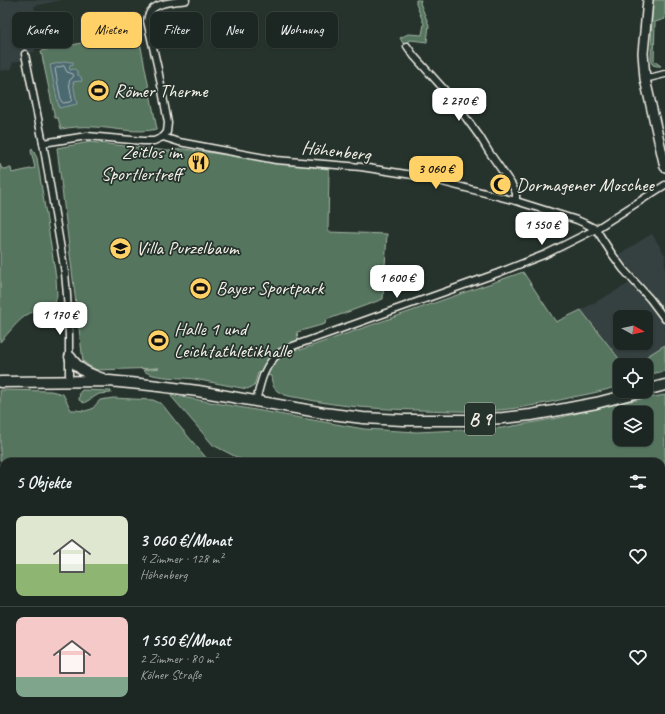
<!DOCTYPE html>
<html lang="de">
<meta charset="utf-8">
<style>
:root{--surface:#1c2622;--page:#252e2a;--text:#f1f3f6;--muted:#a0a5a5;--line:#3a4340;--accent:#ffd166}
body{margin:0;font-family:Caveat,sans-serif;background:var(--page);color:var(--text);height:100vh;display:flex;flex-direction:column;font-size:15px;white-space:nowrap}
*{box-sizing:border-box;margin:0}
p{font-size:13px;color:var(--muted)}
.icon{flex:none;width:22px;height:22px;fill:none;stroke:currentColor;stroke-width:2;stroke-linecap:round;stroke-linejoin:round}
.map{position:relative;flex:1;overflow:hidden}
.panel{position:absolute;left:0px;top:458px;width:665px;height:256px;display:flex;flex-direction:column;background:var(--surface);border-radius:12px 12px 0 0;box-shadow:0 1px 3px #0004,0 0 0 1px var(--line)}
.panel>*{flex:none}
.hud{position:absolute;left:12px;top:12px;width:400px;height:36px;display:flex;gap:8px}
.needle{width:26px;rotate:98deg}
.buttons{position:absolute;left:613px;top:310px;display:grid;gap:8px}
.buttons a{display:grid;place-items:center;width:40px;height:40px;border-radius:8px;background:var(--surface);box-shadow:0 1px 3px #0004,0 0 0 1px var(--line);font-size:20px}
.price{position:absolute;translate:-50% -34px;padding:0 9px;border-radius:8px;background:#fff;color:#222;font-size:13px;line-height:26px;filter:drop-shadow(0 1px 2px #0008)}
.price::after{content:'';position:absolute;left:50%;top:24px;width:12px;height:9px;margin-left:-6px;background:inherit;clip-path:polygon(0 0,100% 0,50% 100%)}
.price.on{background:var(--accent);color:#111}
ul{padding:0;list-style:none}
li{display:flex;align-items:center;gap:12px;height:100px;padding:0 16px}
li+li{border-top:1px solid var(--line)}
li span{display:grid;place-items:center;flex:none;width:112px;height:80px;border-radius:8px;color:#555}
li>.icon{margin-inline-start:auto}
span .icon{width:48px;height:48px;fill:#fffc;stroke-width:1}
li b{font-size:17px}
h2{display:flex;justify-content:space-between;align-items:center;height:48px;padding:0 16px;font-size:17px}
.pill{padding:0 14px;border-radius:8px;background:var(--surface);box-shadow:0 1px 3px #0004,0 0 0 1px var(--line);font-size:14px;line-height:36px}
.pill.on{background:var(--accent);color:#111}
.map>svg:first-child{display:block}
</style>
<div class="map">
<svg width="665" height="714" viewBox="0 0 665 714">
<rect width="100%" height="100%" fill="#26332d"/>
<filter id="ink" filterUnits="userSpaceOnUse"><feTurbulence type="fractalNoise" baseFrequency=".025" numOctaves="2"/><feDisplacementMap in="SourceGraphic" scale="8" xChannelSelector="R" yChannelSelector="G"/><feConvolveMatrix kernelMatrix="1 2 1 2 8 2 1 2 1" color-interpolation-filters="sRGB"/></filter>
<g filter="url(#ink)">
<g fill="#354141" fill-rule="evenodd">
<path d="M 0,0 L 62,0 L 34,6 L 41,37 L 40,39 L 34,41 L 33,43 L 36,47 L 34,52 L 25,54 L 25,59 L 12,63 L 12,69 L 0,71 Z"/>
<path d="M 652,234 L 665,255 L 665,346 L 639,361 L 635,359 L 624,365 L 581,310 L 630,283 L 638,278 L 618,255 L 645,238 ZM 620,317 L 646,317 L 646,343 L 620,343 Z"/>
</g>
<g fill="#54755e" stroke="#a4b3a3" fill-rule="evenodd">
<path d="M 416,0 L 421,0 L 420,3 L 429,25 L 427,42 L 411,40 L 409,41 L 409,45 L 405,47 L 400,38 L 408,34 L 422,35 L 424,24 L 416,4 Z"/>
<path d="M 652,0 L 665,0 L 665,19 L 655,22 L 654,61 L 661,66 L 657,66 L 653,65 L 651,62 Z"/>
<path d="M 138,32 L 157,129 C 137,134 115,128 95,127 C 83,126 72,127 61,129 L 58,118 L 55,118 L 41,51 Z"/>
<path d="M 90,142 L 168,151 L 183,149 L 329,169 L 328,232 L 387,234 L 383,299 L 326,320 L 325,324 L 297,332 L 300,350 L 523,272 L 556,322 L 581,310 L 624,365 L 620,365 L 620,385 C 605,391 589,394 573,397 C 543,404 514,410 483,411 C 461,412 439,410 417,410 C 379,409 342,407 305,399 C 297,397 286,397 279,392 C 273,389 272,383 271,376 L 258,373 L 254,386 L 247,389 C 229,386 212,382 194,379 C 181,377 152,379 143,370 L 159,368 L 97,370 L 89,366 L 83,361 L 57,148 Z"/>
<path d="M 32,148 L 37,158 L 56,277 L 57,296 L 54,307 L 43,308 L 42,310 C 24,310 12,330 0,342 L 0,164 L 1,167 L 3,169 L 11,168 L 12,173 L 35,168 L 31,151 Z"/>
<path d="M 665,345 L 665,371 L 646,375 L 646,365 L 624,365 L 635,359 L 639,361 Z"/>
<path d="M 0,390 L 51,391 L 63,394 L 71,410 L 75,410 L 85,411 L 92,409 L 100,400 L 113,398 L 153,400 L 162,404 L 176,422 L 208,460 L 211,462 L 7,462 L 0,460 Z"/>
<path d="M 82,390 L 111,391 L 111,393 L 99,394 L 84,403 L 79,400 L 80,392 Z"/>
<path d="M 170,395 L 364,429 L 417,432 L 502,428 L 558,418 L 624,402 L 665,395 L 665,714 L 607,714 L 604,710 L 661,710 L 661,462 L 246,462 L 213,445 ZM 620,413 L 646,413 L 646,439 L 620,439 Z"/>
<path d="M 354,710 L 414,710 L 410,714 L 358,714 Z"/>
</g>
<g fill="#4b6971" stroke="#8f9fa1">
<path d="M 68,61 L 69,62 L 73,62 L 74,64 L 70,65 L 69,66 L 70,70 L 74,69 L 77,71 L 78,75 L 81,77 L 82,80 L 81,82 L 80,81 L 73,82 L 77,104 L 59,108 L 50,65 Z"/>
<path d="M 0,491 L 4,492 L 4,710 L 349,710 L 354,714 L 0,714 Z"/>
</g>
<g fill="none" stroke-linecap="round" stroke-linejoin="round">
<path stroke="#b0bbb8" stroke-width="1" d="M 64,66 L 67,72 L 73,74 L 74,76 L 70,80 L 69,82 L 72,100 L 70,102 L 63,103 L 61,101 L 55,69 L 56,68 Z"/>
<defs>
<g id="street">
<path d="M 407,46 L 414,56 L 450,96 L 480,137 L 489,152 L 512,185 L 516,193 L 516,201"/>
<path d="M 25,54 L 43,143 L 65,273 L 67,295 L 69,336 L 69,382"/>
<path d="M 645,79 L 665,74"/>
<path d="M 163,137 L 179,142 L 276,160 L 361,167 L 419,176 L 516,201 L 577,220 L 586,224 L 596,229 L 612,254 L 623,269 L 650,299 L 665,319"/>
<path d="M 43,143 L 87,136 L 143,141 L 154,141 L 163,137 L 167,132 L 168,123 L 158,69 L 147,21 C 149,1 171,3 186,0"/>
<path d="M 256,402 C 260,384 264,363 281,352 C 285,350 289,348 293,346 L 498,273 L 546,254 L 596,229 L 665,185"/>
</g>
<path id="secondary" d="M 648,0 L 643,53 L 645,79 L 665,167"/>
<g id="primary">
<path d="M 70,357 C 79,370 88,374 103,379"/>
<path d="M 0,382 L 109,381 L 150,385 L 198,391 L 324,413 L 363,418 L 403,420 L 469,420 L 503,418 L 531,415 L 554,411 L 596,403 L 643,391"/>
<path d="M 646,390 L 665,385"/>
</g>
</defs>
<use href="#street" stroke="#f4f1e8" stroke-width="9"/>
<use href="#secondary" stroke="#f4f1e8" stroke-width="12"/>
<use href="#primary" stroke="#f4f1e8" stroke-width="13"/>
<use href="#street" stroke="#26332d" stroke-width="6"/>
<use href="#secondary" stroke="#26332d" stroke-width="9"/>
<use href="#primary" stroke="#26332d" stroke-width="10"/>
</g>
</g>
<defs>
<symbol id="stadium-disc" viewBox="-11 -11 22 22"><circle r="9.5" fill="#ffd166" stroke="#26332d"/><path d="M0-5a6.5 5 0 1 0 0 10a6.5 5 0 1 0 0-10ZM-3.5-1.8h7v3.6h-7Z" fill="#111"/></symbol>
<symbol id="restaurant-disc" viewBox="-11 -11 22 22"><circle r="9.5" fill="#ffd166" stroke="#26332d"/><path d="M-5-6h1v4h1v-4h1v4h1v-4h1v5L-1.5 .5V6h-2V.5L-5-1ZM5-6V6H3V1.5H1.5Q1.5-4 5-6Z" fill="#111"/></symbol>
<symbol id="mosque-disc" viewBox="-11 -11 22 22"><circle r="9.5" fill="#ffd166" stroke="#26332d"/><path d="M3.5-4.9A6 6 0 1 0 3.5 4.9A5 5 0 1 1 3.5-4.9Z" fill="#111"/></symbol>
<symbol id="school-disc" viewBox="-11 -11 22 22"><circle r="9.5" fill="#ffd166" stroke="#26332d"/><path d="M0-5L7-2L0 1L-7-2ZM-4 1L0 2.5L4 1V4Q0 6-4 4Z" fill="#111"/></symbol>
</defs>
<g fill-rule="evenodd">
<use href="#stadium-disc" x="86" y="78" width="25" height="25"/>
<use href="#restaurant-disc" x="186" y="150" width="25" height="25"/>
<use href="#mosque-disc" x="488" y="172" width="25" height="25"/>
<use href="#school-disc" x="108" y="236" width="25" height="25"/>
<use href="#stadium-disc" x="188" y="276" width="25" height="25"/>
<use href="#stadium-disc" x="146" y="328" width="25" height="25"/>
</g>
<g text-anchor="middle" dominant-baseline="central" stroke-width="3.5" stroke-linejoin="round" paint-order="stroke">
<rect fill="#26332d" stroke="#b6b8b0" stroke-width="1" x="465" y="403" width="30" height="32" rx="3"/>
<g font-size="18" font-weight="bold" fill="#f4f1e8">
<text x="480" y="419">B 9</text>
</g>
<g font-size="19" fill="#f4f1e8" stroke="#26332d" text-anchor="start">
<text x="114" y="91">Römer Therme</text>
<text x="182" y="152" text-anchor="end">Zeitlos im<tspan x="182" dy="22">Sportlertreff</tspan></text>
<text x="516" y="185">Dormagener Moschee</text>
<text x="136" y="248">Villa Purzelbaum</text>
<text x="216" y="288">Bayer Sportpark</text>
<text x="174" y="329">Halle 1 und<tspan x="174" dy="22">Leichtathletikhalle</tspan></text>
</g>
<g font-size="19" fill="#f4f1e8" stroke="#26332d">
<text transform="translate(336 151) rotate(6)">Höhenberg</text>
</g>
</g>
</svg>
<div class="buttons">
<a><svg class="needle" viewBox="-14 -14 28 28"><path d="M0-13l5 13h-10z" fill="#e53935"/><path d="M0 13l5-13h-10z" fill="#a0a5a5"/></svg></a>
<a><svg class="icon" aria-label="locate" viewBox="0 0 24 24"><circle cx="12" cy="12" r="6"/><path d="M12 2v4M12 18v4M2 12h4M18 12h4"/></svg></a>
<a><svg class="icon" aria-label="layers" viewBox="0 0 24 24"><path d="M12 4l9 5-9 5-9-5zM3 14l9 5 9-5"/></svg></a>
</div>
<b class="price" style="left:459px;top:122px">2 270 €</b>
<b class="price on" style="left:436px;top:190px">3 060 €</b>
<b class="price" style="left:542px;top:246px">1 550 €</b>
<b class="price" style="left:397px;top:299px">1 600 €</b>
<b class="price" style="left:60px;top:336px">1 170 €</b>
<div class="hud">
<a class="pill">Kaufen</a>
<a class="pill on">Mieten</a>
<a class="pill">Filter</a>
<a class="pill">Neu</a>
<a class="pill">Wohnung</a>
</div>
<section class="panel">
<h2>5 Objekte<svg class="icon" aria-label="filters" viewBox="0 0 24 24"><path d="M4 7h16M4 17h16"/><circle cx="9" cy="7" r="2"/><circle cx="15" cy="17" r="2"/></svg></h2>
<ul>
<li><span style="background:linear-gradient(#dfe7d0 60%,#8fb573 0)"><svg class="icon" aria-label="home" viewBox="0 0 24 24"><path d="M3 11l9-7 9 7M6 9v11h12V9"/></svg></span><div><b>3 060 €/Monat</b><p>4 Zimmer · 128 m²</p><p>Höhenberg</p></div><svg class="icon" aria-label="heart" viewBox="0 0 24 24"><path d="M12 20l-8-8c-3-5 5-10 8-4 3-6 11-1 8 4z"/></svg></li>
<li><span style="background:linear-gradient(#f6c9c9 75%,#7fa58c 0)"><svg class="icon" aria-label="home" viewBox="0 0 24 24"><path d="M3 11l9-7 9 7M6 9v11h12V9"/></svg></span><div><b>1 550 €/Monat</b><p>2 Zimmer · 80 m²</p><p>Kölner Straße</p></div><svg class="icon" aria-label="heart" viewBox="0 0 24 24"><path d="M12 20l-8-8c-3-5 5-10 8-4 3-6 11-1 8 4z"/></svg></li>
</ul>
</section>
</div>
